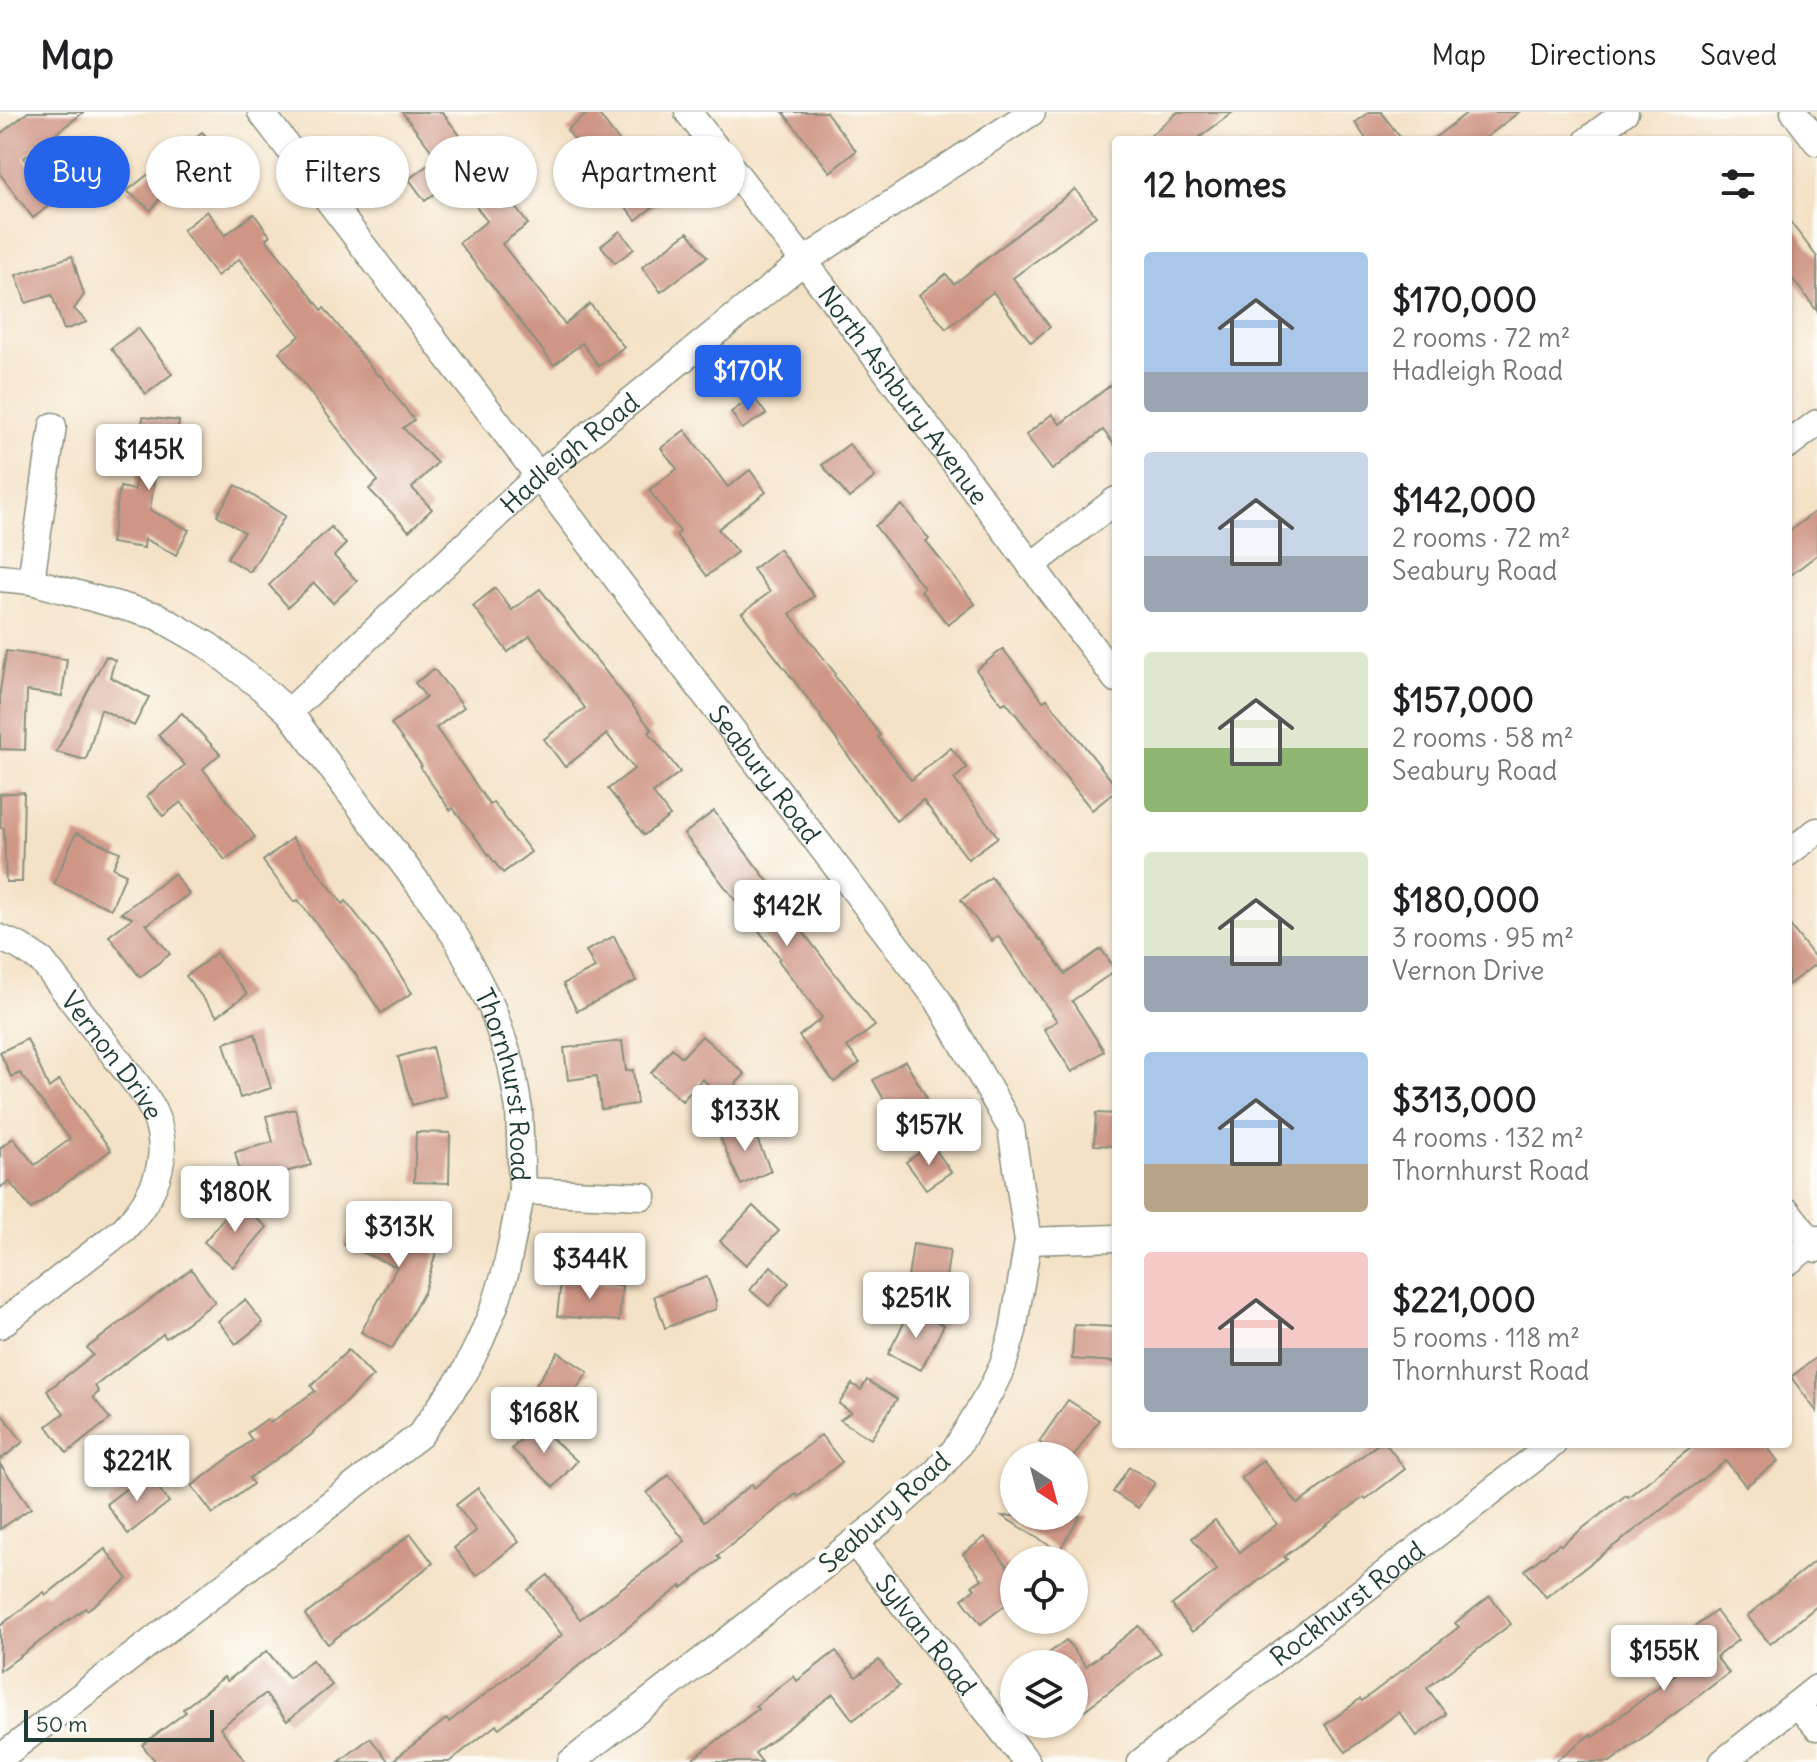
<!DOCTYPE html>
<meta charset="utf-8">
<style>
:root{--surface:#fff;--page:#f6f6f6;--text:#202124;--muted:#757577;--line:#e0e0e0;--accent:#2563eb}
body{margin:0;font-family:Delius,sans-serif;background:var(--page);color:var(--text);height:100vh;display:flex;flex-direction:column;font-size:30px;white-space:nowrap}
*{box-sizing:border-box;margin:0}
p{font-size:26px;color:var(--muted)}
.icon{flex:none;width:44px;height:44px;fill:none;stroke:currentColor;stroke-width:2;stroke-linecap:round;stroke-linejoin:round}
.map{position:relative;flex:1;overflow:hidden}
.details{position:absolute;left:1112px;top:24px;width:680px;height:1312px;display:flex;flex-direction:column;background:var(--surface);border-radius:8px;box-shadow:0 2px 6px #0004}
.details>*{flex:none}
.guide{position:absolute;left:24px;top:24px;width:760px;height:72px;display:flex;gap:16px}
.needle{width:52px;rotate:144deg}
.fabs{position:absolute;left:1000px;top:1330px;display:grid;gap:16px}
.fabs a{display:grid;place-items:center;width:88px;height:88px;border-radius:50%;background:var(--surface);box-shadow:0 2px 6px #0004;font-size:40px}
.scale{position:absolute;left:24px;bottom:20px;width:190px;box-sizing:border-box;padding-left:8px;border:4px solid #1f3d34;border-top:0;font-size:22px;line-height:28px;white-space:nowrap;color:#1f3d34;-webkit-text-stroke:6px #fdfcf7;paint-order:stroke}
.price{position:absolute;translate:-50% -68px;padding:0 18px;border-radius:8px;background:#fff;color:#222;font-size:26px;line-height:52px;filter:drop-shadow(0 2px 4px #0008)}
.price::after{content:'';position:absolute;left:50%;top:48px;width:24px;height:18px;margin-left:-12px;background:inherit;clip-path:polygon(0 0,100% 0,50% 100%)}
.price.selected{background:var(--accent);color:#fff}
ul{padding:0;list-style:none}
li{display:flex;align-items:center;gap:24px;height:200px;padding:0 32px}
li span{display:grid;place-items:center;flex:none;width:224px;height:160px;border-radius:8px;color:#555}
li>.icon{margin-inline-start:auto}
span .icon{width:96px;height:96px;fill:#fffc;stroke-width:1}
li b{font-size:34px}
h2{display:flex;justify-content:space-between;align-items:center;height:96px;padding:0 32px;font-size:34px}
.pill{padding:0 28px;border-radius:36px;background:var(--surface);box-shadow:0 2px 6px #0004;font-size:28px;line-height:72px}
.pill.selected{background:var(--accent);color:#fff}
header{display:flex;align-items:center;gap:48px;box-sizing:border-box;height:112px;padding:0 40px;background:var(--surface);border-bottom:2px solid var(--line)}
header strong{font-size:38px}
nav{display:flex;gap:44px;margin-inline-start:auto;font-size:28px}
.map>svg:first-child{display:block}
</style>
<header>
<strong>Map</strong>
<nav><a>Map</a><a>Directions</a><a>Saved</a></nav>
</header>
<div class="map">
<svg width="1817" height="1650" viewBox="0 0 1817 1650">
<rect width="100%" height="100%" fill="#fdfcf7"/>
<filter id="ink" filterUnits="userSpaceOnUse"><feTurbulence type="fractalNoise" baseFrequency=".0125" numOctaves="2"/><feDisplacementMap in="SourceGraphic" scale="16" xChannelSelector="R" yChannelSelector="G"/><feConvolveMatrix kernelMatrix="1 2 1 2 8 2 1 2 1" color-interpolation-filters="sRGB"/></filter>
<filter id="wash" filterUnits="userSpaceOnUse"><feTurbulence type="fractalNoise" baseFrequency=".006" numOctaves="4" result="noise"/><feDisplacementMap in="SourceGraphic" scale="32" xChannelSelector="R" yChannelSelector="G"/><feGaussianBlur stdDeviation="1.8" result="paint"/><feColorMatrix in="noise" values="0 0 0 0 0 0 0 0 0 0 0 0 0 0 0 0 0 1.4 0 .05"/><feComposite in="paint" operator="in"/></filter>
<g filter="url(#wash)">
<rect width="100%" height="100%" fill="#f4e2c7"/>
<g id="blocks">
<g fill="#cf9686">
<path d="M 28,0 L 84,0 L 24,46 L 56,88 L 33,106 L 0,62 L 0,22 Z"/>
<path d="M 402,0 L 442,0 L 528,112 L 502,132 L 565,212 L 590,192 L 624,235 L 599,254 L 582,231 L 554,253 L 459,131 L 487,109 L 455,66 L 425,89 L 409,67 L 437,46 Z"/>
<path d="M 589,0 L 597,0 L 663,87 L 636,108 L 567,18 Z"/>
<path d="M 783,0 L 826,0 L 856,39 L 830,60 Z"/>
<path d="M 1178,0 L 1233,0 L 1196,28 L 1145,28 Z"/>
<path d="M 1369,0 L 1381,0 L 1402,28 L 1367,28 L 1355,11 Z"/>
<path d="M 1468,0 L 1519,0 L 1483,28 L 1432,28 Z"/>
<path d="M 202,20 L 207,25 L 199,36 L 219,61 L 192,82 L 177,64 L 151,98 L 127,79 Z"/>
<path d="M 1075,77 L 1096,104 L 1013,166 L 1050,215 L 1031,230 L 993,180 L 946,217 L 919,183 L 946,162 L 954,172 Z"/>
<path d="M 207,99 L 225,123 L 254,102 L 270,124 L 266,127 L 322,198 L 324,196 L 378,264 L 380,263 L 414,308 L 403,316 L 437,351 L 412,376 L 432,397 L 409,419 L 369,377 L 378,369 L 279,240 L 300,224 L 239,147 L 217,164 L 183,118 Z"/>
<path d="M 1788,107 L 1817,145 L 1817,199 L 1788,161 Z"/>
<path d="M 620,119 L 634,137 L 615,151 L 601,134 Z"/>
<path d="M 688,120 L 707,145 L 661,180 L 642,155 Z"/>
<path d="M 72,144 L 84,183 L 74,197 L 87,210 L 64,218 L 52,183 L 26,191 L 16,163 Z"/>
<path d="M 138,216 L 172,262 L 146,282 L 111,236 Z"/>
<path d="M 1116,269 L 1116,335 L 1103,318 L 1052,358 L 1026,323 L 1052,302 L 1060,312 Z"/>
<path d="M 754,285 L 766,302 L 742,317 L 731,300 Z"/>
<path d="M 143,305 L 179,309 L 173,360 L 156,358 L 150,398 L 189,418 L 176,443 L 145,427 L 144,436 L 111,431 L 120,375 L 135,378 Z"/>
<path d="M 685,318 L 728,375 L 750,358 L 766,380 L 718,417 L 737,440 L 707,464 L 676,423 L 680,420 L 649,378 L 677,357 L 661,336 Z"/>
<path d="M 849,332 L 875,365 L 849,386 L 822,353 Z"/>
<path d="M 236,373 L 285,404 L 250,460 L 227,446 L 244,420 L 217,403 Z"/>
<path d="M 902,393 L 929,427 L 926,429 L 975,492 L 948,513 L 921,479 L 924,476 L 875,414 Z"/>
<path d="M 1817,398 L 1817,443 L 1788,465 L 1788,420 Z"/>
<path d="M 331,415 L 346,432 L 334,444 L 357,469 L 333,491 L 314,471 L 288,495 L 269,473 Z"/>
<path d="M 779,437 L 814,484 L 790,502 L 835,561 L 834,563 L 880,623 L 878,625 L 911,668 L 951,636 L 967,656 L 954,667 L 998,725 L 968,747 L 923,688 L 896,709 L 820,605 L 821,604 L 742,501 L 770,480 L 753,457 Z"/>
<path d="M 495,476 L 512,498 L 540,477 L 652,618 L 649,620 L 680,660 L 653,681 L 670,704 L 644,723 L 608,677 L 634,657 L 607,622 L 565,655 L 544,627 L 585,596 L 530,524 L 508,540 L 473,494 Z"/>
<path d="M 1003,537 L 1043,589 L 1047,587 L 1116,674 L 1116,679 L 1092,698 L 1006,590 L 1002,592 L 976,558 Z"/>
<path d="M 6,539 L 67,547 L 62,584 L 27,579 L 25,638 L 0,637 L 0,579 Z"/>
<path d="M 106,544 L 115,548 L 110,565 L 149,585 L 134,614 L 101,597 L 86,648 L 56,640 Z"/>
<path d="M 434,557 L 464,595 L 436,616 L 490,693 L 493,690 L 531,740 L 503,761 L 453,696 L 450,698 L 420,655 L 422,654 L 391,612 L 426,585 L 415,571 Z"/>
<path d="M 182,601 L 220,642 L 203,657 L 255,725 L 225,748 L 181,690 L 163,704 L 147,684 L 185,653 L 158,623 Z"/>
<path d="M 24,680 L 22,770 L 6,770 L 4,716 L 0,716 L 0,682 Z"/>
<path d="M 714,699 L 796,806 L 794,808 L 875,914 L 847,935 L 860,951 L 834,970 L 799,924 L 822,906 L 778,848 L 780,846 L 684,722 Z"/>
<path d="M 76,721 L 120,740 L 113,756 L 126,762 L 111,797 L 54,772 Z"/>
<path d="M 292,726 L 343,792 L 346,789 L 381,834 L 412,881 L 381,901 L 357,864 L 298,788 L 294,790 L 263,749 Z"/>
<path d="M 174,762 L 189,782 L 148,812 L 146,812 L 170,842 L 140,865 L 109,824 L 132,806 L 121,801 Z"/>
<path d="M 991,765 L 1040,828 L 1041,827 L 1065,862 L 1101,837 L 1116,858 L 1072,889 L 1104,939 L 1072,960 L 1044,917 L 1057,909 L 998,824 L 992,829 L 961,788 Z"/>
<path d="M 1788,811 L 1817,848 L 1817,851 L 1788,873 Z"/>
<path d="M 614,824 L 636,869 L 577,899 L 563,872 L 595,856 L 586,839 Z"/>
<path d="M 216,841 L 247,882 L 217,904 L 186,864 Z"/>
<path d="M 255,922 L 271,976 L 240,986 L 224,931 Z"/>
<path d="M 702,924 L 745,962 L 723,986 L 702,967 L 682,989 L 651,961 L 672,936 L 682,945 Z"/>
<path d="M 27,927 L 49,976 L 59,968 L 111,1038 L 31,1097 L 9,1069 L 0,1076 L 0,1036 L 13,1026 L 35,1053 L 70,1027 L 20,961 L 11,965 L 0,940 Z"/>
<path d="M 622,929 L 626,959 L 633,958 L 637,992 L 601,997 L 597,964 L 568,968 L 564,936 Z"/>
<path d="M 432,935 L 445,984 L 412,993 L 398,945 Z"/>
<path d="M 905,949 L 927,986 L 894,1005 L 873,968 Z"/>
<path d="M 295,997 L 311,1053 L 281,1061 L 282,1066 L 244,1076 L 235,1040 L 273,1030 L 266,1004 Z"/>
<path d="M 1096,1001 L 1116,1002 L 1116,1034 L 1094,1033 Z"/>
<path d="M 749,1009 L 771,1059 L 741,1073 L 719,1023 Z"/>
<path d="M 416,1020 L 450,1021 L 449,1071 L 414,1070 Z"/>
<path d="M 932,1032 L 951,1060 L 926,1077 L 906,1050 Z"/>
<path d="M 237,1090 L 267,1115 L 233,1155 L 204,1130 Z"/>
<path d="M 753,1094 L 779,1119 L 746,1153 L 720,1129 Z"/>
<path d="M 414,1095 L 447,1105 L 424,1180 L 392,1237 L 361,1220 L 397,1155 L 344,1133 L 356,1105 L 405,1125 Z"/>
<path d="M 913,1132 L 950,1138 L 945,1172 L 908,1166 Z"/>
<path d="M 771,1154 L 789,1171 L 769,1194 L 750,1178 Z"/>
<path d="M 191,1157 L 215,1190 L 166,1226 L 163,1222 L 95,1274 L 99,1280 L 93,1285 L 110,1307 L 67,1341 L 47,1314 L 64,1301 L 47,1279 L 93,1243 L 87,1236 Z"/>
<path d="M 707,1165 L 716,1189 L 716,1197 L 665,1216 L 654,1184 Z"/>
<path d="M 561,1169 L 622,1174 L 619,1209 L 557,1204 Z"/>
<path d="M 245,1188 L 263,1211 L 236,1232 L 218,1209 Z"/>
<path d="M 911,1197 L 944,1213 L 921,1258 L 888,1242 Z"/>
<path d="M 1074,1213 L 1116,1215 L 1116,1250 L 1072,1247 Z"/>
<path d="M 348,1238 L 373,1264 L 310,1324 L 249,1366 L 253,1372 L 213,1402 L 192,1374 L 252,1328 L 247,1321 L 267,1307 L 270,1311 L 315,1279 L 311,1274 Z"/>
<path d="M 558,1240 L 588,1260 L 561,1300 L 531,1280 Z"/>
<path d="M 1817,1245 L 1817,1300 L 1791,1265 Z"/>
<path d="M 867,1268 L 897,1287 L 871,1327 L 840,1308 L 851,1300 L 839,1292 L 852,1272 L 861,1278 Z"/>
<path d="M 1068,1288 L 1099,1308 L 1074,1344 L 1060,1344 L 1039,1330 Z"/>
<path d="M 0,1300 L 23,1330 L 0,1348 Z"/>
<path d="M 535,1311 L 577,1349 L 554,1375 L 512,1337 Z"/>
<path d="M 821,1323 L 842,1350 L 798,1385 L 796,1382 L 717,1444 L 720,1447 L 682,1476 L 681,1474 L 499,1616 L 496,1613 L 449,1650 L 391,1650 L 446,1607 L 449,1610 L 562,1523 L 528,1478 L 548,1463 L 580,1507 L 685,1429 L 647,1381 L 669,1363 L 705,1409 L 752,1372 L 754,1376 Z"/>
<path d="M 1378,1332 L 1386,1332 L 1405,1357 L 1366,1387 L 1364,1385 L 1284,1445 L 1287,1447 L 1192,1520 L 1172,1493 L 1217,1458 L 1192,1426 L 1215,1408 L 1240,1440 L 1277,1412 L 1241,1366 L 1263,1348 L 1298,1392 Z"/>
<path d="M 1696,1332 L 1765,1332 L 1778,1349 L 1746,1374 L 1726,1349 L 1546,1485 L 1525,1458 L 1559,1432 L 1561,1433 L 1626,1383 L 1628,1385 Z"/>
<path d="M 0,1352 L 31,1396 L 0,1417 Z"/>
<path d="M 1129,1355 L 1155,1371 L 1138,1396 L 1113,1380 Z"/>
<path d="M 147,1361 L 169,1390 L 128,1422 L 106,1392 Z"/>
<path d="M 478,1376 L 519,1430 L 476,1464 L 454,1436 L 476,1419 L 456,1393 Z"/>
<path d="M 1002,1404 L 1080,1404 L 1059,1439 Z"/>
<path d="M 411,1422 L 433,1451 L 328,1532 L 305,1503 Z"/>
<path d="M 985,1425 L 1014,1463 L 1014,1486 L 981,1512 L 962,1487 L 975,1477 L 972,1474 L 982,1467 L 963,1442 Z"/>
<path d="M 105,1437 L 128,1467 L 87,1498 L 85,1496 L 0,1559 L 0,1514 L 44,1480 L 46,1483 Z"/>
<path d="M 1817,1447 L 1817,1494 L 1770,1532 L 1747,1504 Z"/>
<path d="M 1490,1484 L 1511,1512 L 1427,1576 L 1446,1602 L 1417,1624 L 1399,1600 L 1346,1640 L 1325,1613 L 1360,1587 L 1362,1589 L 1459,1515 L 1455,1511 Z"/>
<path d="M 1716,1499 L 1738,1528 L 1716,1545 L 1729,1561 L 1610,1650 L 1554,1650 L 1591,1622 L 1593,1625 L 1681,1558 L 1665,1537 Z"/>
<path d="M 1139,1514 L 1160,1541 L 1074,1606 L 1074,1552 L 1035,1552 L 1066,1528 L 1086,1554 Z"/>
<path d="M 267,1539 L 289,1566 L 312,1548 L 332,1573 L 287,1609 L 265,1582 L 220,1616 L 246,1650 L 156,1650 L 142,1633 L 186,1600 L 183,1597 L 224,1565 L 227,1569 Z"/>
<path d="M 836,1539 L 856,1565 L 879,1548 L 899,1574 L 853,1608 L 833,1582 L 755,1641 L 762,1650 L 689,1650 L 758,1597 L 755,1594 L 794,1564 L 797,1569 Z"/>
<path d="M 370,1626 L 389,1650 L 339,1650 Z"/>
</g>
</g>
</g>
<g filter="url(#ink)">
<use href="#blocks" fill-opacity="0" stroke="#8a907e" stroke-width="2"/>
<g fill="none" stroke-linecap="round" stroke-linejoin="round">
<defs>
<g id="minor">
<path id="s1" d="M 261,0 L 938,888 L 1011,1016 L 1028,1129 L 1013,1219 L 1003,1253 L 990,1280 L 957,1335 L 936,1360 L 884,1407 L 571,1650"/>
<path id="s2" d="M 688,0 L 804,149 L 1116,567"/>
<path d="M 1794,0 L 1817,30"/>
<path d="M 1588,28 L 1625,0"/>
<path d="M 1788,333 L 1817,311"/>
<path d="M 1031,454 L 1116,388"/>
<path id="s3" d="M 0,466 L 31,469 L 157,504 L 209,534 L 262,576 L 289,600 L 432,790 L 457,827 L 492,896 L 511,952 L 519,997 L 522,1079 L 506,1158 L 495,1193 L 481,1227 L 465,1260 L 420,1323 L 0,1646"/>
<path d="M 31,469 L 53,314"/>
<path id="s4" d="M 289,600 L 538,364 L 804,149 L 1032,0"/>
<path d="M 1788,741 L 1817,719"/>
<path id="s5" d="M 0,826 L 19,834 L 42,849 L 141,978 C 176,1028 164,1074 124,1117 L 0,1213"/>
<path d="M 522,1079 L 643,1084"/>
<path d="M 1788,1100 L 1817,1137"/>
<path d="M 1028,1129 L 1116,1126"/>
<path d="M 1788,1150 L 1817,1127"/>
<path id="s6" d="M 855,1431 L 1027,1650"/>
<path d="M 1797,1592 L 1817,1615"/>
<path id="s7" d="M 1141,1650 L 1553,1332"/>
<path d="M 1723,1650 L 1817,1576"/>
</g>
</defs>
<use href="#minor" stroke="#8a907e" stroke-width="29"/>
<use href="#minor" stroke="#fff" stroke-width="26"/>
</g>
</g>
<g text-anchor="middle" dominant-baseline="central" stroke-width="8" stroke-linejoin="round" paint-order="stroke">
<g font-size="26" fill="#1f3d34" stroke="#fdfcf7">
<text stroke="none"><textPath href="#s2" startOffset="356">North Ashbury Avenue</textPath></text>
<text stroke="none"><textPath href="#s4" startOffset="382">Hadleigh Road</textPath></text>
<text stroke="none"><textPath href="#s1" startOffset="832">Seabury Road</textPath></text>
<text stroke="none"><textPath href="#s5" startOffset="166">Vernon Drive</textPath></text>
<text stroke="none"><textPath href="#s3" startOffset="764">Thornhurst Road</textPath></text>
<text transform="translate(884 1400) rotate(-42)">Seabury Road</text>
<text stroke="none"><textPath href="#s7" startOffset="260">Rockhurst Road</textPath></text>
<text stroke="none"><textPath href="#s6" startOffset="116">Sylvan Road</textPath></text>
</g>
</g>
</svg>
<div class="fabs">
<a><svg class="needle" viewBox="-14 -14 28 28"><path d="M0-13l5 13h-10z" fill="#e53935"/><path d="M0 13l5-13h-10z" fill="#757577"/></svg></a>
<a><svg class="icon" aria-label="locate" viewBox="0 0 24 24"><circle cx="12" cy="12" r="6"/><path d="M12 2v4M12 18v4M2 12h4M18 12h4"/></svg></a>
<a><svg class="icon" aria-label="layers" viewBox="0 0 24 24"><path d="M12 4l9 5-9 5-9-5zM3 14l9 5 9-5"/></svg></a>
</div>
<div class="scale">50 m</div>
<b class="price selected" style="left:748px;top:301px">$170K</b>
<b class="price" style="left:149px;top:380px">$145K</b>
<b class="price" style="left:787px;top:836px">$142K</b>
<b class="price" style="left:745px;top:1041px">$133K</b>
<b class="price" style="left:929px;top:1055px">$157K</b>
<b class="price" style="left:235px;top:1122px">$180K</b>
<b class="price" style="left:399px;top:1157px">$313K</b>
<b class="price" style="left:590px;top:1189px">$344K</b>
<b class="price" style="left:916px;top:1228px">$251K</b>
<b class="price" style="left:544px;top:1343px">$168K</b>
<b class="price" style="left:137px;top:1391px">$221K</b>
<b class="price" style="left:1664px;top:1581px">$155K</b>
<div class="guide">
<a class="pill selected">Buy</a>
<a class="pill">Rent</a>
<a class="pill">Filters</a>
<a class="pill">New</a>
<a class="pill">Apartment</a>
</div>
<section class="details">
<h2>12 homes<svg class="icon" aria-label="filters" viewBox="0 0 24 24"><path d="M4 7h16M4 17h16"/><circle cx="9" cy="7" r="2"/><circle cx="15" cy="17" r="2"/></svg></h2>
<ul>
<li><span style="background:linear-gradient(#a9c7e8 75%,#9aa5b1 0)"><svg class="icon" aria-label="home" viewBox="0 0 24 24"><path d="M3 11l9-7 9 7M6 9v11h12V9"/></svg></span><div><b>$170,000</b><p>2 rooms · 72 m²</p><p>Hadleigh Road</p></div></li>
<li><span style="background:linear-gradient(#c9d6e8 65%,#9aa5b1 0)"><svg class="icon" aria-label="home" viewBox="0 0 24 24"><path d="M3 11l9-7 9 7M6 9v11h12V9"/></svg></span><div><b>$142,000</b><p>2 rooms · 72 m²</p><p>Seabury Road</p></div></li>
<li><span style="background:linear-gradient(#dfe7d0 60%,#8fb573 0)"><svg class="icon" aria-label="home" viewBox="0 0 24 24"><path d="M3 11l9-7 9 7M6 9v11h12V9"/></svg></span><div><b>$157,000</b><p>2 rooms · 58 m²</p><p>Seabury Road</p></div></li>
<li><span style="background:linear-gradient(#dfe7d0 65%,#9aa5b1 0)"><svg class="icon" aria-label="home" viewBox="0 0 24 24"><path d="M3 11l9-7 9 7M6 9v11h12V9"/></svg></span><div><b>$180,000</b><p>3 rooms · 95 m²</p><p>Vernon Drive</p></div></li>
<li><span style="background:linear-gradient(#a9c7e8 70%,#b9a48a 0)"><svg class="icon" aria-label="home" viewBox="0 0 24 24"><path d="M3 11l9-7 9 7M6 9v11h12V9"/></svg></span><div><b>$313,000</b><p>4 rooms · 132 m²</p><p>Thornhurst Road</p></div></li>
<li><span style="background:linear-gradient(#f6c9c9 60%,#9aa5b1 0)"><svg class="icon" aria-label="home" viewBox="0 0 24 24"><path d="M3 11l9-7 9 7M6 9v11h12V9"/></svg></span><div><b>$221,000</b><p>5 rooms · 118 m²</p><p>Thornhurst Road</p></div></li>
</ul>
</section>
</div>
